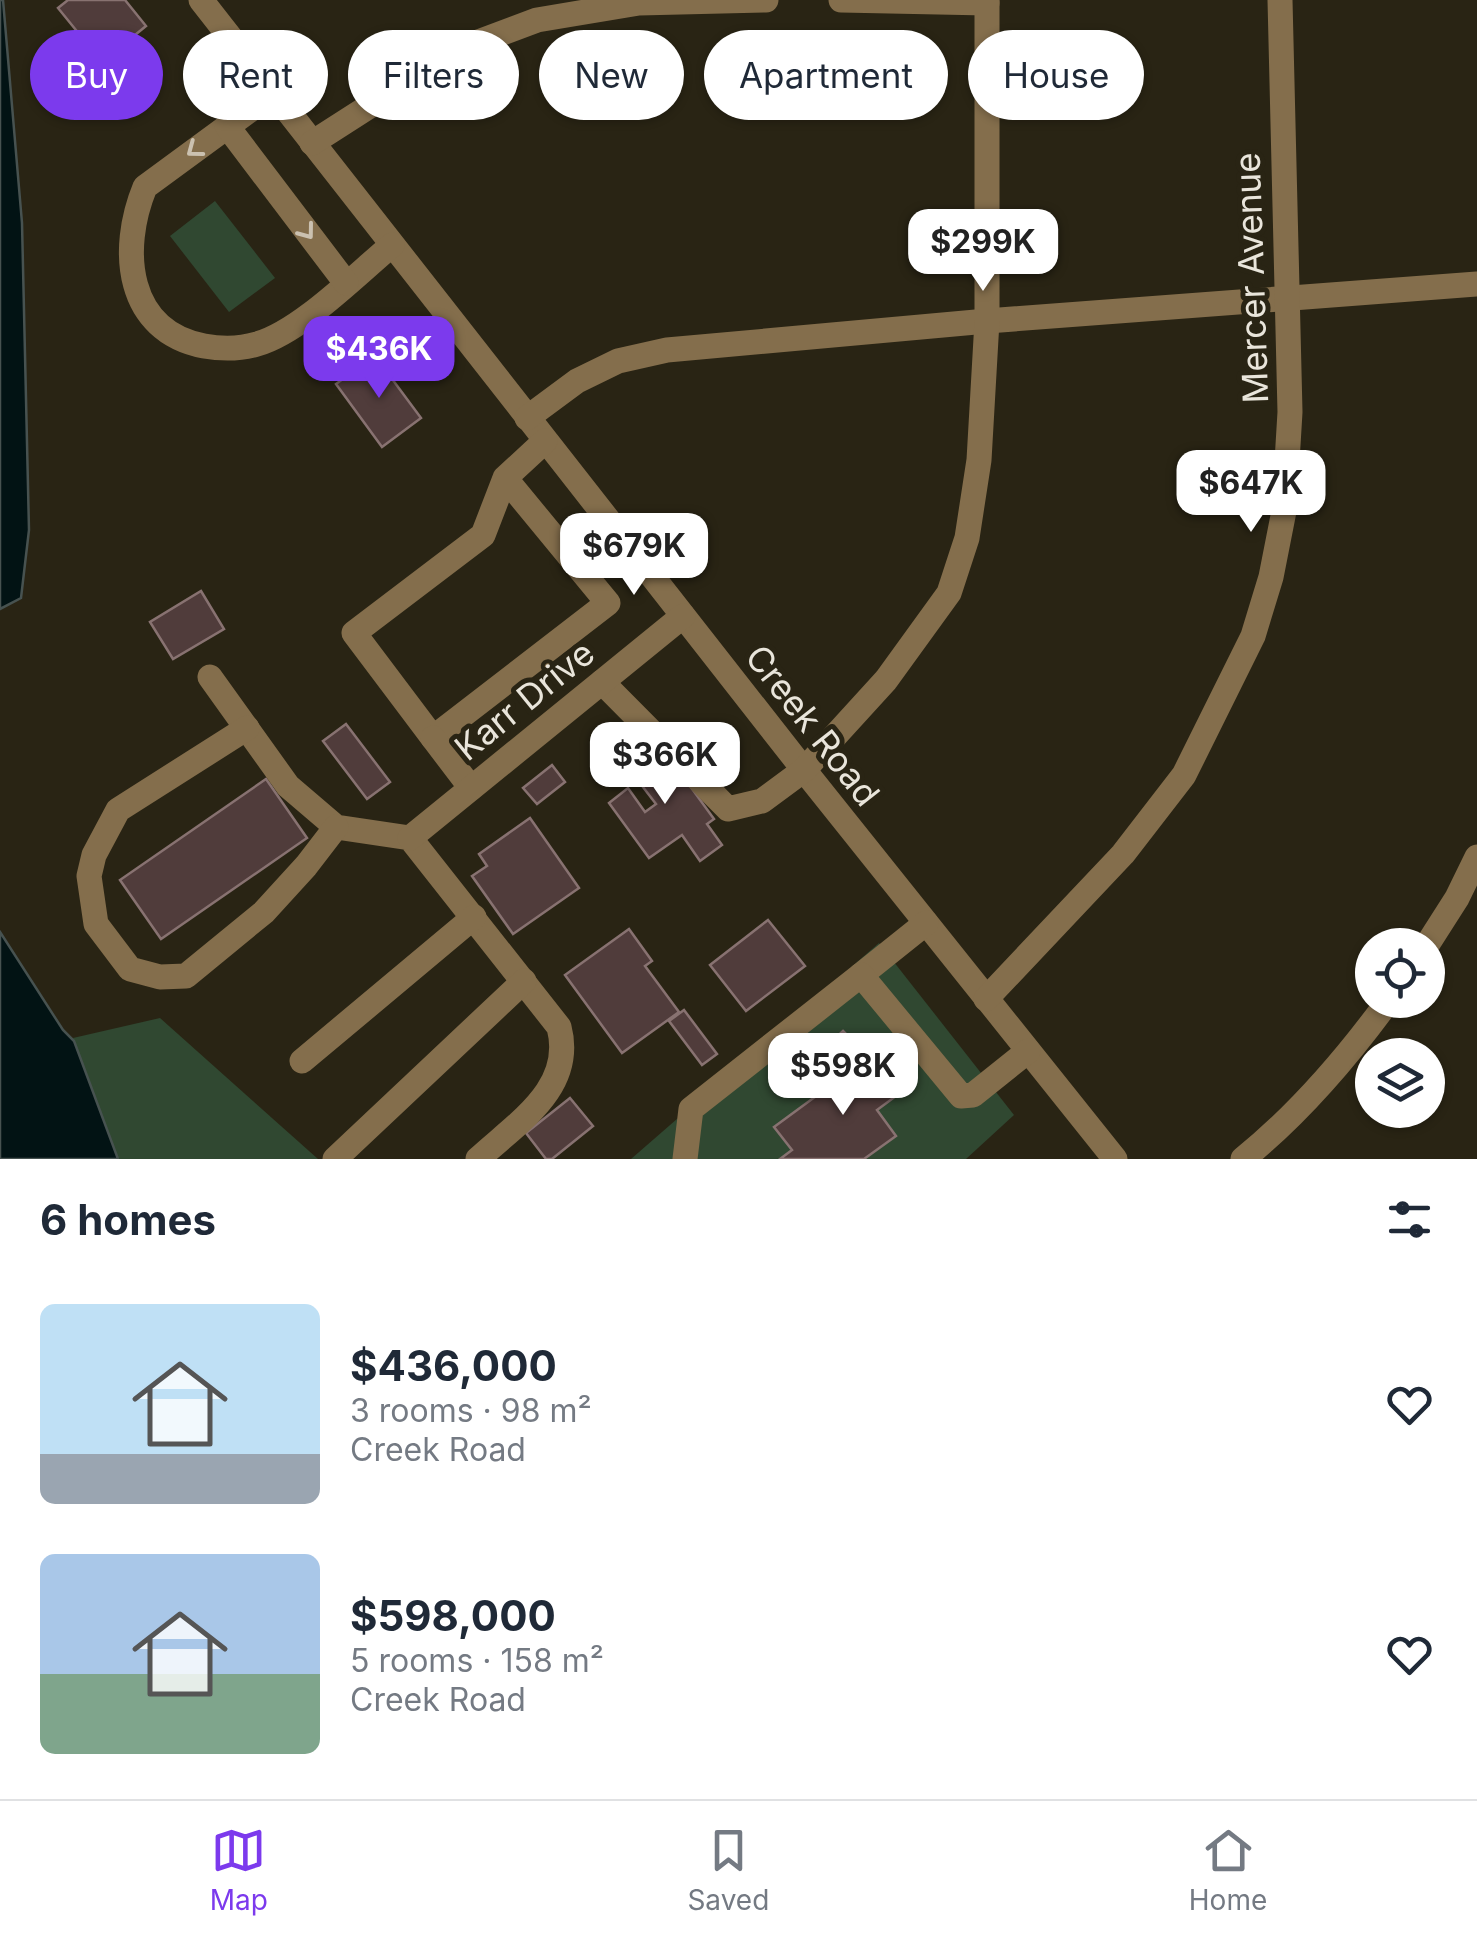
<!DOCTYPE html>
<meta charset="utf-8">
<style>
:root{--surface:#fff;--page:#f6f6f7;--text:#1f2937;--muted:#747a83;--line:#e0e1e3;--accent:#7c3aed}
body{margin:0;font-family:Inter,sans-serif;background:var(--page);color:var(--text);height:100vh;display:flex;flex-direction:column;font-size:38px;white-space:nowrap}
*{box-sizing:border-box;margin:0}
p{font-size:32px;color:var(--muted)}
.icon{flex:none;width:55px;height:55px;fill:none;stroke:currentColor;stroke-width:2;stroke-linecap:round;stroke-linejoin:round}
.map{position:relative;height:1159px;overflow:hidden}
.panel{display:flex;flex-direction:column;background:var(--surface);flex:1}
.panel>*{flex:none}
.guide{position:absolute;left:30px;top:30px;width:1418px;height:90px;display:flex;gap:20px}
.tools{position:absolute;left:1355px;top:928px;display:grid;gap:20px}
.tools a{display:grid;place-items:center;width:90px;height:90px;border-radius:50%;background:var(--surface);box-shadow:0 2px 8px #0004;font-size:50px}
.price{position:absolute;translate:-50% -85px;padding:0 22px;border-radius:20px;background:#fff;color:#222;font-size:32px;line-height:65px;filter:drop-shadow(0 2px 5px #0008)}
.price::after{content:'';position:absolute;left:50%;top:60px;width:30px;height:22px;margin-left:-15px;background:inherit;clip-path:polygon(0 0,100% 0,50% 100%)}
.price.current{background:var(--accent);color:#fff}
ul{padding:0;list-style:none}
li{display:flex;align-items:center;gap:30px;height:250px;padding:0 40px}
li span{display:grid;place-items:center;flex:none;width:280px;height:200px;border-radius:15px;color:#555}
li>.icon{margin-inline-start:auto}
span .icon{width:120px;height:120px;fill:#fffc;stroke-width:1}
li b{font-size:42px}
h2{display:flex;justify-content:space-between;align-items:center;height:120px;padding:0 40px;font-size:42px}
.chip{padding:0 35px;border-radius:45px;background:var(--surface);box-shadow:0 2px 8px #0004;font-size:35px;line-height:90px}
.chip.current{background:var(--accent);color:#fff}
.dock{display:flex;justify-content:space-around;align-items:center;height:140px;border-top:2px solid var(--line);background:var(--surface);font-size:28px;color:var(--muted)}
.dock a{display:grid;justify-items:center;gap:5px}
.dock .current{color:var(--accent)}
.map>svg:first-child{display:block}
</style>
<div class="map">
<svg width="1477" height="1159" viewBox="0 0 1477 1159">
<rect width="100%" height="100%" fill="#292414"/>
<g fill="#304831">
<path d="M 215,201 L 275,278 L 229,312 L 170,236 Z"/>
<path d="M 879,943 L 1014,1115 L 966,1159 L 631,1159 Z"/>
<path d="M 160,1018 L 318,1159 L 118,1159 L 73,1038 Z"/>
</g>
<g fill="#021314" stroke="#475250" stroke-width="2.5">
<path d="M 0,0 L 3,0 L 22,223 L 29,530 L 21,598 L 0,609 Z"/>
<path d="M 0,932 L 63,1030 L 74,1041 L 118,1159 L 0,1159 Z"/>
</g>
<g fill="#503c3b" stroke="#887271" stroke-width="2.5">
<path d="M 68,0 L 125,0 L 146,26 L 102,62 L 58,8 Z"/>
<path d="M 375,356 L 421,418 L 382,447 L 336,384 Z"/>
<path d="M 201,591 L 224,629 L 173,659 L 150,622 Z"/>
<path d="M 346,724 L 390,782 L 367,799 L 323,741 Z"/>
<path d="M 655,738 L 714,819 L 707,824 L 722,845 L 700,861 L 682,835 L 649,858 L 609,803 L 628,788 L 645,812 L 656,804 L 636,778 L 641,774 L 629,757 Z"/>
<path d="M 552,765 L 565,782 L 537,804 L 523,788 Z"/>
<path d="M 266,779 L 307,838 L 161,939 L 120,880 Z"/>
<path d="M 530,818 L 579,888 L 513,934 L 472,876 L 487,866 L 479,854 Z"/>
<path d="M 768,920 L 805,966 L 746,1011 L 710,965 Z"/>
<path d="M 629,929 L 652,961 L 645,966 L 679,1012 L 622,1053 L 565,975 Z"/>
<path d="M 684,1010 L 717,1054 L 702,1065 L 669,1021 Z"/>
<path d="M 843,1031 L 852,1040 L 802,1087 L 793,1077 Z"/>
<path d="M 872,1055 L 900,1093 L 877,1110 L 896,1136 L 864,1159 L 780,1159 L 792,1150 L 774,1127 Z"/>
<path d="M 570,1098 L 593,1126 L 552,1159 L 546,1159 L 526,1133 Z"/>
</g>
<g fill="none" stroke-linecap="round" stroke-linejoin="round">
<g stroke="#846e4c" stroke-width="25">
<path d="M 201,0 L 804,770 L 1115,1159"/>
<path d="M 841,0 L 987,3"/>
<path d="M 273,93 L 145,187 C 119,250 126,331 204,346 C 221,349 240,349 257,344 C 300,332 356,275 392,245"/>
<path d="M 227,126 L 346,283"/>
<path d="M 312,143 L 457,50 L 537,20 L 639,3 L 766,0"/>
<path d="M 527,418 L 577,381 L 618,361 L 667,350 L 987,321 L 1477,284"/>
<path d="M 505,478 L 483,535 L 354,633 L 433,738 L 608,603 L 505,478 L 545,441"/>
<path d="M 210,677 L 288,786 L 336,827 L 410,838 L 559,1027 C 575,1088 518,1122 478,1159"/>
<path d="M 602,682 L 728,809 L 762,801 L 804,770 L 886,680 L 949,593 L 967,538 L 979,460 L 987,321 L 987,0"/>
<path d="M 247,728 L 118,810 L 94,855 L 89,876 L 96,924 L 130,969 L 160,977 L 186,976 L 264,912 L 306,866 L 336,827"/>
<path d="M 433,738 L 471,788"/>
<path d="M 410,838 L 683,616"/>
<path d="M 1427,945 L 1457,898 L 1477,857"/>
<path d="M 861,975 L 926,923"/>
<path d="M 986,999 L 1123,854 L 1184,775 L 1253,636 L 1271,577 L 1284,511 L 1290,412 L 1280,0"/>
<path d="M 302,1061 L 474,917"/>
<path d="M 335,1159 L 524,981"/>
<path d="M 685,1159 L 691,1109 L 861,975 L 961,1096 L 973,1095 L 1028,1051"/>
<path d="M 1243,1159 C 1300,1113 1346,1059 1389,1000"/>
</g>
</g>
<defs><path id="oneway-chevron" d="M-2-3.5L2.5 0L-2 3.5" fill="none" stroke-width="1.6" stroke-linecap="round" stroke-linejoin="round" transform="scale(2.5)"/></defs>
<g stroke="#cbc1b0">
<use href="#oneway-chevron" transform="translate(194 150) rotate(143)"/>
<use href="#oneway-chevron" transform="translate(307 232) rotate(53)"/>
</g>
<g text-anchor="middle" dominant-baseline="central" stroke-width="10" stroke-linejoin="round" paint-order="stroke">
<g font-size="35" fill="#e9e5db" stroke="#292414">
<text transform="translate(1251 278) rotate(-92)">Mercer Avenue</text>
<text transform="translate(524 700) rotate(-39)">Karr Drive</text>
<text transform="translate(813 725) rotate(52)">Creek Road</text>
</g>
</g>
</svg>
<div class="tools">
<a><svg class="icon" aria-label="locate" viewBox="0 0 24 24"><circle cx="12" cy="12" r="6"/><path d="M12 2v4M12 18v4M2 12h4M18 12h4"/></svg></a>
<a><svg class="icon" aria-label="layers" viewBox="0 0 24 24"><path d="M12 4l9 5-9 5-9-5zM3 14l9 5 9-5"/></svg></a>
</div>
<b class="price" style="left:983px;top:294px">$299K</b>
<b class="price current" style="left:379px;top:401px">$436K</b>
<b class="price" style="left:1251px;top:535px">$647K</b>
<b class="price" style="left:634px;top:598px">$679K</b>
<b class="price" style="left:665px;top:807px">$366K</b>
<b class="price" style="left:843px;top:1118px">$598K</b>
<div class="guide">
<a class="chip current">Buy</a>
<a class="chip">Rent</a>
<a class="chip">Filters</a>
<a class="chip">New</a>
<a class="chip">Apartment</a>
<a class="chip">House</a>
</div>
</div>
<section class="panel">
<h2>6 homes<svg class="icon" aria-label="filters" viewBox="0 0 24 24"><path d="M4 7h16M4 17h16"/><circle cx="9" cy="7" r="2"/><circle cx="15" cy="17" r="2"/></svg></h2>
<ul>
<li><span style="background:linear-gradient(#bfe0f5 75%,#9aa5b1 0)"><svg class="icon" aria-label="home" viewBox="0 0 24 24"><path d="M3 11l9-7 9 7M6 9v11h12V9"/></svg></span><div><b>$436,000</b><p>3 rooms · 98 m²</p><p>Creek Road</p></div><svg class="icon" aria-label="heart" viewBox="0 0 24 24"><path d="M12 20l-8-8c-3-5 5-10 8-4 3-6 11-1 8 4z"/></svg></li>
<li><span style="background:linear-gradient(#a9c7e8 60%,#7fa58c 0)"><svg class="icon" aria-label="home" viewBox="0 0 24 24"><path d="M3 11l9-7 9 7M6 9v11h12V9"/></svg></span><div><b>$598,000</b><p>5 rooms · 158 m²</p><p>Creek Road</p></div><svg class="icon" aria-label="heart" viewBox="0 0 24 24"><path d="M12 20l-8-8c-3-5 5-10 8-4 3-6 11-1 8 4z"/></svg></li>
</ul>
</section>
<nav class="dock">
<a class="current"><svg class="icon" aria-label="map" viewBox="0 0 24 24"><path d="M3 6l6-2 6 2 6-2v14l-6 2-6-2-6 2zM9 4v14M15 6v14"/></svg>Map</a>
<a><svg class="icon" aria-label="saved" viewBox="0 0 24 24"><path d="M7 4h10v16l-5-4-5 4z"/></svg>Saved</a>
<a><svg class="icon" aria-label="home" viewBox="0 0 24 24"><path d="M3 11l9-7 9 7M6 9v11h12V9"/></svg>Home</a>
</nav>
